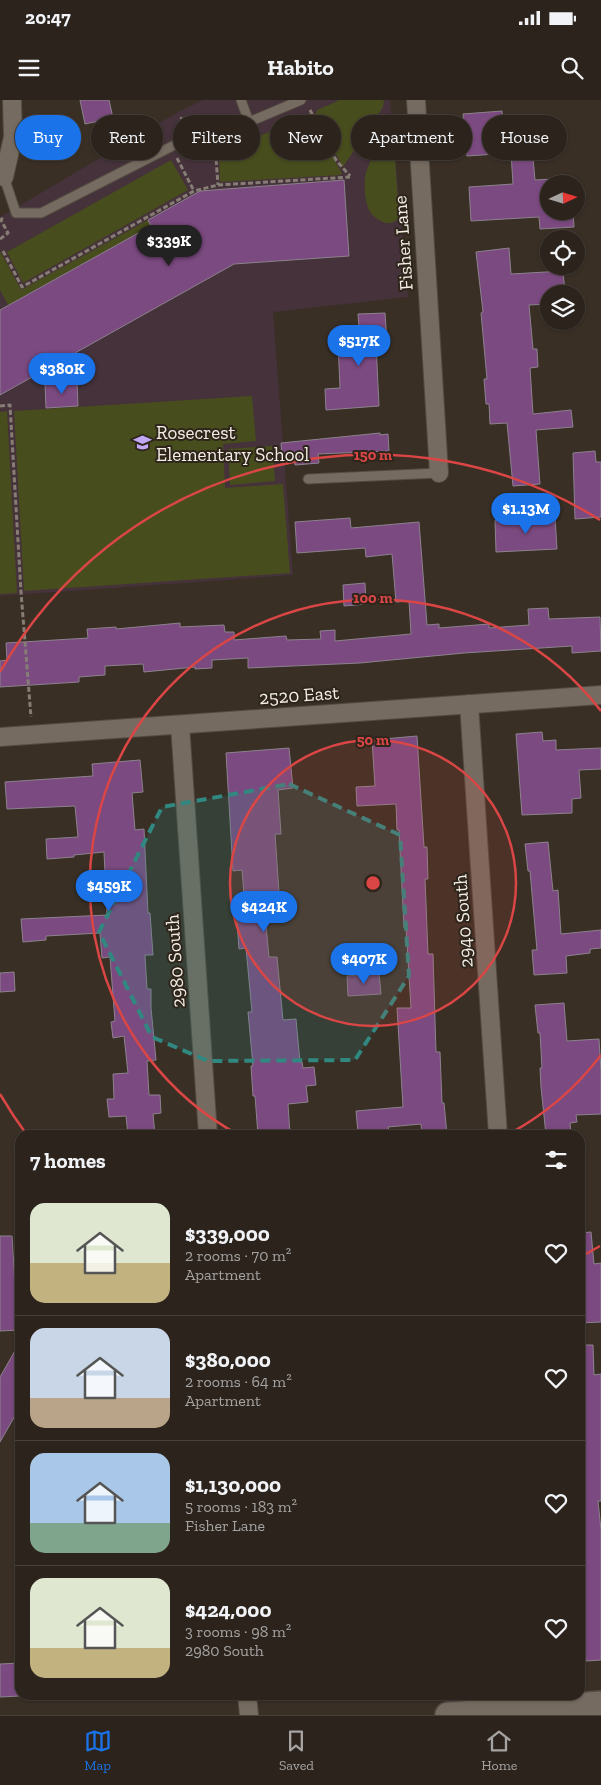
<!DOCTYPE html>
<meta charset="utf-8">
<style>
:root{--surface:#2b231c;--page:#372f29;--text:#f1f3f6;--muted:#a6a4a3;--line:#47403b;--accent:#1a73e8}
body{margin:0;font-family:"Zilla Slab",serif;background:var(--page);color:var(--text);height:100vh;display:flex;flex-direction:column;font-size:19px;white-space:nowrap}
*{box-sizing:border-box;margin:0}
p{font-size:16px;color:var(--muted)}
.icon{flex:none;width:28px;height:28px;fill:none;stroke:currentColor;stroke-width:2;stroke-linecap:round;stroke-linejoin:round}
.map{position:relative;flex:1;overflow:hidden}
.details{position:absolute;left:15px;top:1030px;width:570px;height:570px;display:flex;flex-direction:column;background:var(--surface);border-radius:15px;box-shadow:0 1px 4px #0004,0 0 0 1px var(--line)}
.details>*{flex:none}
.hud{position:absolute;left:15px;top:15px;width:571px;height:45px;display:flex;gap:10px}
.needle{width:32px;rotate:86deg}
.buttons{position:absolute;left:540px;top:75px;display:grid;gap:10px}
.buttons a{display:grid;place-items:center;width:45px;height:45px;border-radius:50%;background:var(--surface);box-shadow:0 1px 4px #0004,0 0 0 1px var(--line);font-size:25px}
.price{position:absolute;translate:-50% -42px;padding:0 11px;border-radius:18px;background:var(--accent);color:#fff;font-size:16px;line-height:32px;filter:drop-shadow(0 1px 2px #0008)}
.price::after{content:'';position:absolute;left:50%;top:30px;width:15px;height:11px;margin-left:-8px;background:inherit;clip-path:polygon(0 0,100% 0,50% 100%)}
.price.on{background:#222;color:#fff}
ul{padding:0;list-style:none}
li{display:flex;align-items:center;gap:15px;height:125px;padding:0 15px}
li+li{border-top:1px solid var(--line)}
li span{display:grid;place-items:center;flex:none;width:140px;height:100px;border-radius:15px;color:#555}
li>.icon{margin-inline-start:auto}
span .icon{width:60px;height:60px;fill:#fffc;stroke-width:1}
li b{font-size:21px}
h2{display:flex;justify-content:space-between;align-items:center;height:60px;padding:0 15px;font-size:21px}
.tag{padding:0 18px;border-radius:22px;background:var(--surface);box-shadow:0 1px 4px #0004,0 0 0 1px var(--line);font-size:18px;line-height:45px}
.tag.on{background:var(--accent);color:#fff}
.status{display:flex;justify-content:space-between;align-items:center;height:35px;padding:0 25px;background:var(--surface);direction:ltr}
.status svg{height:14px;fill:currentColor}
header{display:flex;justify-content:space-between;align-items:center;height:65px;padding:0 15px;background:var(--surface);font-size:22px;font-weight:800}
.menu{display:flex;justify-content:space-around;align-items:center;height:70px;border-top:1px solid var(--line);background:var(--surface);font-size:14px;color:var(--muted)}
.menu a{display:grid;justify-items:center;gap:2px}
.menu .on{color:var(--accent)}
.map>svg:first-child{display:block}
</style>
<div class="status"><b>20:47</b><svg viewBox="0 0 49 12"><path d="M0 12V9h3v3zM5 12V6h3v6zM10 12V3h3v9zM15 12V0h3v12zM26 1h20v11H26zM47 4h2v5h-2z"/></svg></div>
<header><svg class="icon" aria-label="menu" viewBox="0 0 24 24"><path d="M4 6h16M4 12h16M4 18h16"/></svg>Habito<svg class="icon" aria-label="search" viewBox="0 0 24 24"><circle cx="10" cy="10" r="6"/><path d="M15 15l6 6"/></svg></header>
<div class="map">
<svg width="601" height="1615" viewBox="0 0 601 1615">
<rect width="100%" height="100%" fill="#392f25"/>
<path fill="#45323a" d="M 203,0 L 390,0 L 408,197 L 273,212 L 293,475 L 0,496 L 0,117 L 178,12 Z"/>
<g fill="#484d1d">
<path d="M 340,0 L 384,0 L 383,7 L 343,67 L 315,16 L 317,10 Z"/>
<path d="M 308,15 L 342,73 L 341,75 L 220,82 L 219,58 L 223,50 L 222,46 L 248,41 Z"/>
<path d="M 393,28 L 399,116 C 393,130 375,121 369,110 C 365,101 364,88 365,79 C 367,60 383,43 393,28 Z"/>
<path d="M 171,60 L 188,90 L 23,183 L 7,152 Z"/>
<path d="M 148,120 L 151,126 L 8,205 L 0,190 L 0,151 L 21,190 Z"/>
<path d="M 252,296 L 256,341 L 223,344 L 225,388 L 283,384 L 290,473 L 24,491 L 14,311 Z"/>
<path d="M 7,311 L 17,493 L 0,494 L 0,312 Z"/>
<path d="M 272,346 L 275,381 L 230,385 L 228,349 Z"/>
</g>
<g fill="#7b4a80" stroke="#8d828e">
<path d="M 80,0 L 109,0 L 113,18 L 85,24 Z"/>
<path d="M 502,11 L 504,35 L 516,34 L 517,48 L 532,47 L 535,80 L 570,78 L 570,84 L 549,84 L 549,111 L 573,111 L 574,127 L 540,129 L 539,117 L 471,121 L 469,87 L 513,84 L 511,53 L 467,56 L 463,14 Z"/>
<path d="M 344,80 L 349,156 L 234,164 L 0,295 L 0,210 L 151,126 L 148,120 L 200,91 Z"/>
<path d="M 509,148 L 511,174 L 563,171 L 565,194 L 549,194 L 549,204 L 529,205 L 533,249 L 537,249 L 538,267 L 530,268 L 533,314 L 571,310 L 573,327 L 536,330 L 540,384 L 513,386 L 507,323 L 490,324 L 489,304 L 486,304 L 484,279 L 487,279 L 481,213 L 483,212 L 476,152 Z"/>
<path d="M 385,213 L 387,242 L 376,243 L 379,306 L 326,310 L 325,289 L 340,288 L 338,243 L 360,241 L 358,214 Z"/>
<path d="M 77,282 L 78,306 L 46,308 L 45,284 Z"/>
<path d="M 380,333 L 380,335 L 388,334 L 389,351 L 318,354 L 319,363 L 295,365 L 294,355 L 282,355 L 281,343 Z"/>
<path d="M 595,351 L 596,362 L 601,362 L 601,417 L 575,419 L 573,353 Z"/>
<path d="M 555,417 L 557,449 L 496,452 L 495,420 Z"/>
<path d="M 350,418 L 351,428 L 419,422 L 427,525 L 439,524 L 439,528 L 489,524 L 489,528 L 529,525 L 528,509 L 548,508 L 549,519 L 600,517 L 601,551 L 572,553 L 572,546 L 464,553 L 360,563 L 248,568 L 248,558 L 212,560 L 212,568 L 195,569 L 195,567 L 144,572 L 143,564 L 105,566 L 105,575 L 79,577 L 79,582 L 0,587 L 0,561 L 7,560 L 6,543 L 88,538 L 87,529 L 116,527 L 116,529 L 180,523 L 180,527 L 224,525 L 225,532 L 234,532 L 234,540 L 286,536 L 287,540 L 321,539 L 320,531 L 335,530 L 335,541 L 411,534 L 409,501 L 396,502 L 392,454 L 366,457 L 365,448 L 297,453 L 295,422 Z"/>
<path d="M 365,483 L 366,504 L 344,506 L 343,485 Z"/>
<path d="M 542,632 L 543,641 L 556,640 L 556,650 L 601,648 L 601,669 L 579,670 L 581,698 L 572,699 L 572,713 L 522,715 L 516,634 Z"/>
<path d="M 417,636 L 424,747 L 427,747 L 428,779 L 425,779 L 428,854 L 433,854 L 436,952 L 440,952 L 442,1003 L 444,1003 L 447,1035 L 422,1035 L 421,1024 L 388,1027 L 389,1030 L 358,1033 L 356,1011 L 403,1007 L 397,908 L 411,908 L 406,827 L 404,828 L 399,730 L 397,730 L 396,704 L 357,706 L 356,687 L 375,686 L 372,640 Z"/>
<path d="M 289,648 L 293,688 L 278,690 L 281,734 L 275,734 L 279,792 L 263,793 L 269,857 L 277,857 L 283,920 L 296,919 L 300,962 L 302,962 L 303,968 L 314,967 L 316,985 L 306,986 L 308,1002 L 288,1004 L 290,1035 L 258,1035 L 255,996 L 253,996 L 251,966 L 253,966 L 248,912 L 252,912 L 246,848 L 239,849 L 236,808 L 245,807 L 242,770 L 233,771 L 226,653 Z"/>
<path d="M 140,660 L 143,692 L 132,693 L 135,730 L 144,729 L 148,813 L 150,813 L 153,855 L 145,855 L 147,889 L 151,889 L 151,908 L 156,960 L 147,961 L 149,995 L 160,995 L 161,1013 L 153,1014 L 155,1035 L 128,1035 L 126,1016 L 109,1017 L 107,999 L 114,999 L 113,974 L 128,973 L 124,936 L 113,938 L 111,922 L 115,921 L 110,857 L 102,858 L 100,833 L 46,836 L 46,840 L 23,842 L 21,819 L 107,815 L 104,752 L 74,755 L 74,757 L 47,759 L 46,739 L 78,737 L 75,706 L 7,709 L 5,682 L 93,676 L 92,664 Z"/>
<path d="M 548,742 L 553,791 L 558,790 L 561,834 L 601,830 L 601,848 L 590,849 L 590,853 L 566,856 L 567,873 L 534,875 L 532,850 L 537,850 L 530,771 L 528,771 L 525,744 Z"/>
<path d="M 14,872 L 15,891 L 0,892 L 0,873 Z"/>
<path d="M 379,873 L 381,894 L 348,896 L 347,876 Z"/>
<path d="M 564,903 L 567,941 L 599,939 L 601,971 L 601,1014 L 576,1015 L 577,1022 L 570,1023 L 571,1034 L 546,1035 L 541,987 L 540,968 L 542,968 L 540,933 L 538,933 L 535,905 Z"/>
<path d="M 591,1132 L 594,1164 L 601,1163 L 601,1222 L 580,1223 L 580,1133 Z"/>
<path d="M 0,1136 L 12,1136 L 16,1201 L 20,1200 L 20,1230 L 0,1231 Z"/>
<path d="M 20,1242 L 20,1307 L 0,1342 L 0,1277 Z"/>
<path d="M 580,1245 L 593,1245 L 594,1275 L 601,1274 L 601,1401 L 598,1401 L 601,1430 L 601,1560 L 586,1561 L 581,1511 L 580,1511 Z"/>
<path d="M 20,1563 L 20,1596 L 0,1597 L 0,1564 Z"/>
</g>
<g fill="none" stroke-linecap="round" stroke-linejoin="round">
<defs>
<g id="lane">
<path d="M 249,22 L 301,0"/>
<path d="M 4,77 L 16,113 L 41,113 L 202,31 L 249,22 L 241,0"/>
<path d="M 308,379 L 439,373"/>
</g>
<g id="street">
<path d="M 416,0 L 439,373"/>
<path d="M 4,77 L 13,37 L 12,0"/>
<path d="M 469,604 L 498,1035"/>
<path d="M 180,625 L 208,1035"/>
<path d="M 0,637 L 601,595"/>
<path d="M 247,1595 L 249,1615"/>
</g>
<path id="secondary" d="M 448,1615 L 601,1604"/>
</defs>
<use href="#lane" stroke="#534b42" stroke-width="11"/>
<use href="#street" stroke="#534b42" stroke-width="20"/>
<use href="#secondary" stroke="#534b42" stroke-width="28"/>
<g stroke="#867e75" stroke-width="3" stroke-dasharray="5 2.5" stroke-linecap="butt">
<path d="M 310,10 L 336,60 L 350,76"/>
<path d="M 181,17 L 183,26"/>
<path d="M 215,45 L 218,85"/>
<path d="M 177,58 L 194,91"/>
<path d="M 0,139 L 8,133 L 1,120 L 3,117"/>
<path d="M 3,151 L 22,187 L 194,91 L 218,85 L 350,77"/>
<path d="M 0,306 L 10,305 L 21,492 L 31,617"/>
</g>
<use href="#lane" stroke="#766b60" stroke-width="9"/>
<use href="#street" stroke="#766b60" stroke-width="18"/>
<use href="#secondary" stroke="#766b60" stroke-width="25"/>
</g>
<path fill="#318880" fill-opacity="0.2" stroke="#318880" stroke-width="4" stroke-dasharray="10 6" stroke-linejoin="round" d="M 289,684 L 400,735 L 409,876 L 355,960 L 208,961 L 152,937 L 99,832 L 162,707 Z"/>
<circle cx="373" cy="783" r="143" fill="#da4645" fill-opacity=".12"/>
<g fill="none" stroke="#da4645" stroke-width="2.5">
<circle cx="373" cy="783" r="143"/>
<path d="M601 955A285 285 0 0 1 507 1035M239 1035A285 285 0 1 1 601 611"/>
<path d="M600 1146A428 428 0 0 1 580 1157M27 1035A428 428 0 0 1 0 994M0 572A428 428 0 0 1 600 420"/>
</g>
<defs>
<symbol id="school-bare" viewBox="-9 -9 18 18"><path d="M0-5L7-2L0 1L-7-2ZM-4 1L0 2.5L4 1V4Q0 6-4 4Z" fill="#c0a8f3" stroke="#2e251b" stroke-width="2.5" paint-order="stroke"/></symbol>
</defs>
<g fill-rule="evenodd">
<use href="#school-bare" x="130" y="330" width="25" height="25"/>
</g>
<g text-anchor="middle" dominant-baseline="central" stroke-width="4" stroke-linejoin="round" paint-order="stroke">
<g font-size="19" fill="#f4eee7" stroke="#2e251b">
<text transform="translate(403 143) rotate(-94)">Fisher Lane</text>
<text transform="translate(299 595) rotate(-4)">2520 East</text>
<text transform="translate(463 821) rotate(-94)">2940 South</text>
<text transform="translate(175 861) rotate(-94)">2980 South</text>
</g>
<g font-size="19" fill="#f4eee7" stroke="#2e251b" text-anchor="start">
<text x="156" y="332">Rosecrest<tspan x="156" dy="22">Elementary School</tspan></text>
</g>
</g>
<circle cx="373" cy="783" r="8" fill="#da4645" stroke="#2e251b" stroke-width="2.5"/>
<g font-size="15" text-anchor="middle" font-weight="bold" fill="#da4645" stroke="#2e251b" stroke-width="4" stroke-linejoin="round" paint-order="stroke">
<text x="373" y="360">150 m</text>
<text x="373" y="503">100 m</text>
<text x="373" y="645">50 m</text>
</g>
</svg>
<div class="buttons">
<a><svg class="needle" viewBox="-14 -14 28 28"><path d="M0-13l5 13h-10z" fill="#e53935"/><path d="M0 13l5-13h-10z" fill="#a6a4a3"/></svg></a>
<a><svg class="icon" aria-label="locate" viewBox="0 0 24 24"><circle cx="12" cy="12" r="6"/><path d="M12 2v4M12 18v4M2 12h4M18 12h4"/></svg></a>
<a><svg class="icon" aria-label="layers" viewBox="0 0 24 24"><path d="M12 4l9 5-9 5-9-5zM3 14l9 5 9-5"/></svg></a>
</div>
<b class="price on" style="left:169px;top:167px">$339K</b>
<b class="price" style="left:359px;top:267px">$517K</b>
<b class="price" style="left:62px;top:295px">$380K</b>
<b class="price" style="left:526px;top:435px">$1.13M</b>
<b class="price" style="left:109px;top:812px">$459K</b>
<b class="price" style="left:264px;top:833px">$424K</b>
<b class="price" style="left:364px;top:885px">$407K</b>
<div class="hud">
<a class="tag on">Buy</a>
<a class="tag">Rent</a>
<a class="tag">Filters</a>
<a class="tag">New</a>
<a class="tag">Apartment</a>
<a class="tag">House</a>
</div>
<section class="details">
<h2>7 homes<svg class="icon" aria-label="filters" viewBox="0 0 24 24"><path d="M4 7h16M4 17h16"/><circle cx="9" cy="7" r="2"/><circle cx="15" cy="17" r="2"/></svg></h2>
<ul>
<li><span style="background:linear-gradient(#dfe7d0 60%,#c2b280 0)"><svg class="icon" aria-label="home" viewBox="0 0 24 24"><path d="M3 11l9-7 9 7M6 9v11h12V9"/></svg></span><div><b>$339,000</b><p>2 rooms · 70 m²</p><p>Apartment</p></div><svg class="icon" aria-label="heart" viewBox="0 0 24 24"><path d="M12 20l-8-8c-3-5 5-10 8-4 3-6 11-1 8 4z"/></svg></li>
<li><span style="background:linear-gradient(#c9d6e8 70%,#b9a48a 0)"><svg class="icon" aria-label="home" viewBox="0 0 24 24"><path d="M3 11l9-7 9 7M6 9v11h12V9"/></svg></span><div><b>$380,000</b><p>2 rooms · 64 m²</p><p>Apartment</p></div><svg class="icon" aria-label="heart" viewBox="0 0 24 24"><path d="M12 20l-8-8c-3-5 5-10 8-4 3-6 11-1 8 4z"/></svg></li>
<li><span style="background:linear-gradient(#a9c7e8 70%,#7fa58c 0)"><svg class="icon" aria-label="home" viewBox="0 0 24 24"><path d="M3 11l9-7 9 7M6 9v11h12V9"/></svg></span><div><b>$1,130,000</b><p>5 rooms · 183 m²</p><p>Fisher Lane</p></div><svg class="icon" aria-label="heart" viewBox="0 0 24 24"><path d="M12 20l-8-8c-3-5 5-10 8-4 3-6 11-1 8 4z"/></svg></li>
<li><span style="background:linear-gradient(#dfe7d0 70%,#c2b280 0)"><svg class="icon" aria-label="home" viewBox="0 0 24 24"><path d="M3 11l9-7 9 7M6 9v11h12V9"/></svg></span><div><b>$424,000</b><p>3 rooms · 98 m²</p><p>2980 South</p></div><svg class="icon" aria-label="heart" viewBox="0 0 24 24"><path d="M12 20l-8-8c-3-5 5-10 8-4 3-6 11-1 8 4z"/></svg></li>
</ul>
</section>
</div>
<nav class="menu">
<a class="on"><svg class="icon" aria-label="map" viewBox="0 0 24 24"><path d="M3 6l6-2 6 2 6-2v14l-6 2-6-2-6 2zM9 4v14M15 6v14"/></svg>Map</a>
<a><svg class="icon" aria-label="saved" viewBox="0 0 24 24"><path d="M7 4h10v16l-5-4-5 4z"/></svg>Saved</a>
<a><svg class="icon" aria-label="home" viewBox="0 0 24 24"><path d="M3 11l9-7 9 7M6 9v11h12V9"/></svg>Home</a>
</nav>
